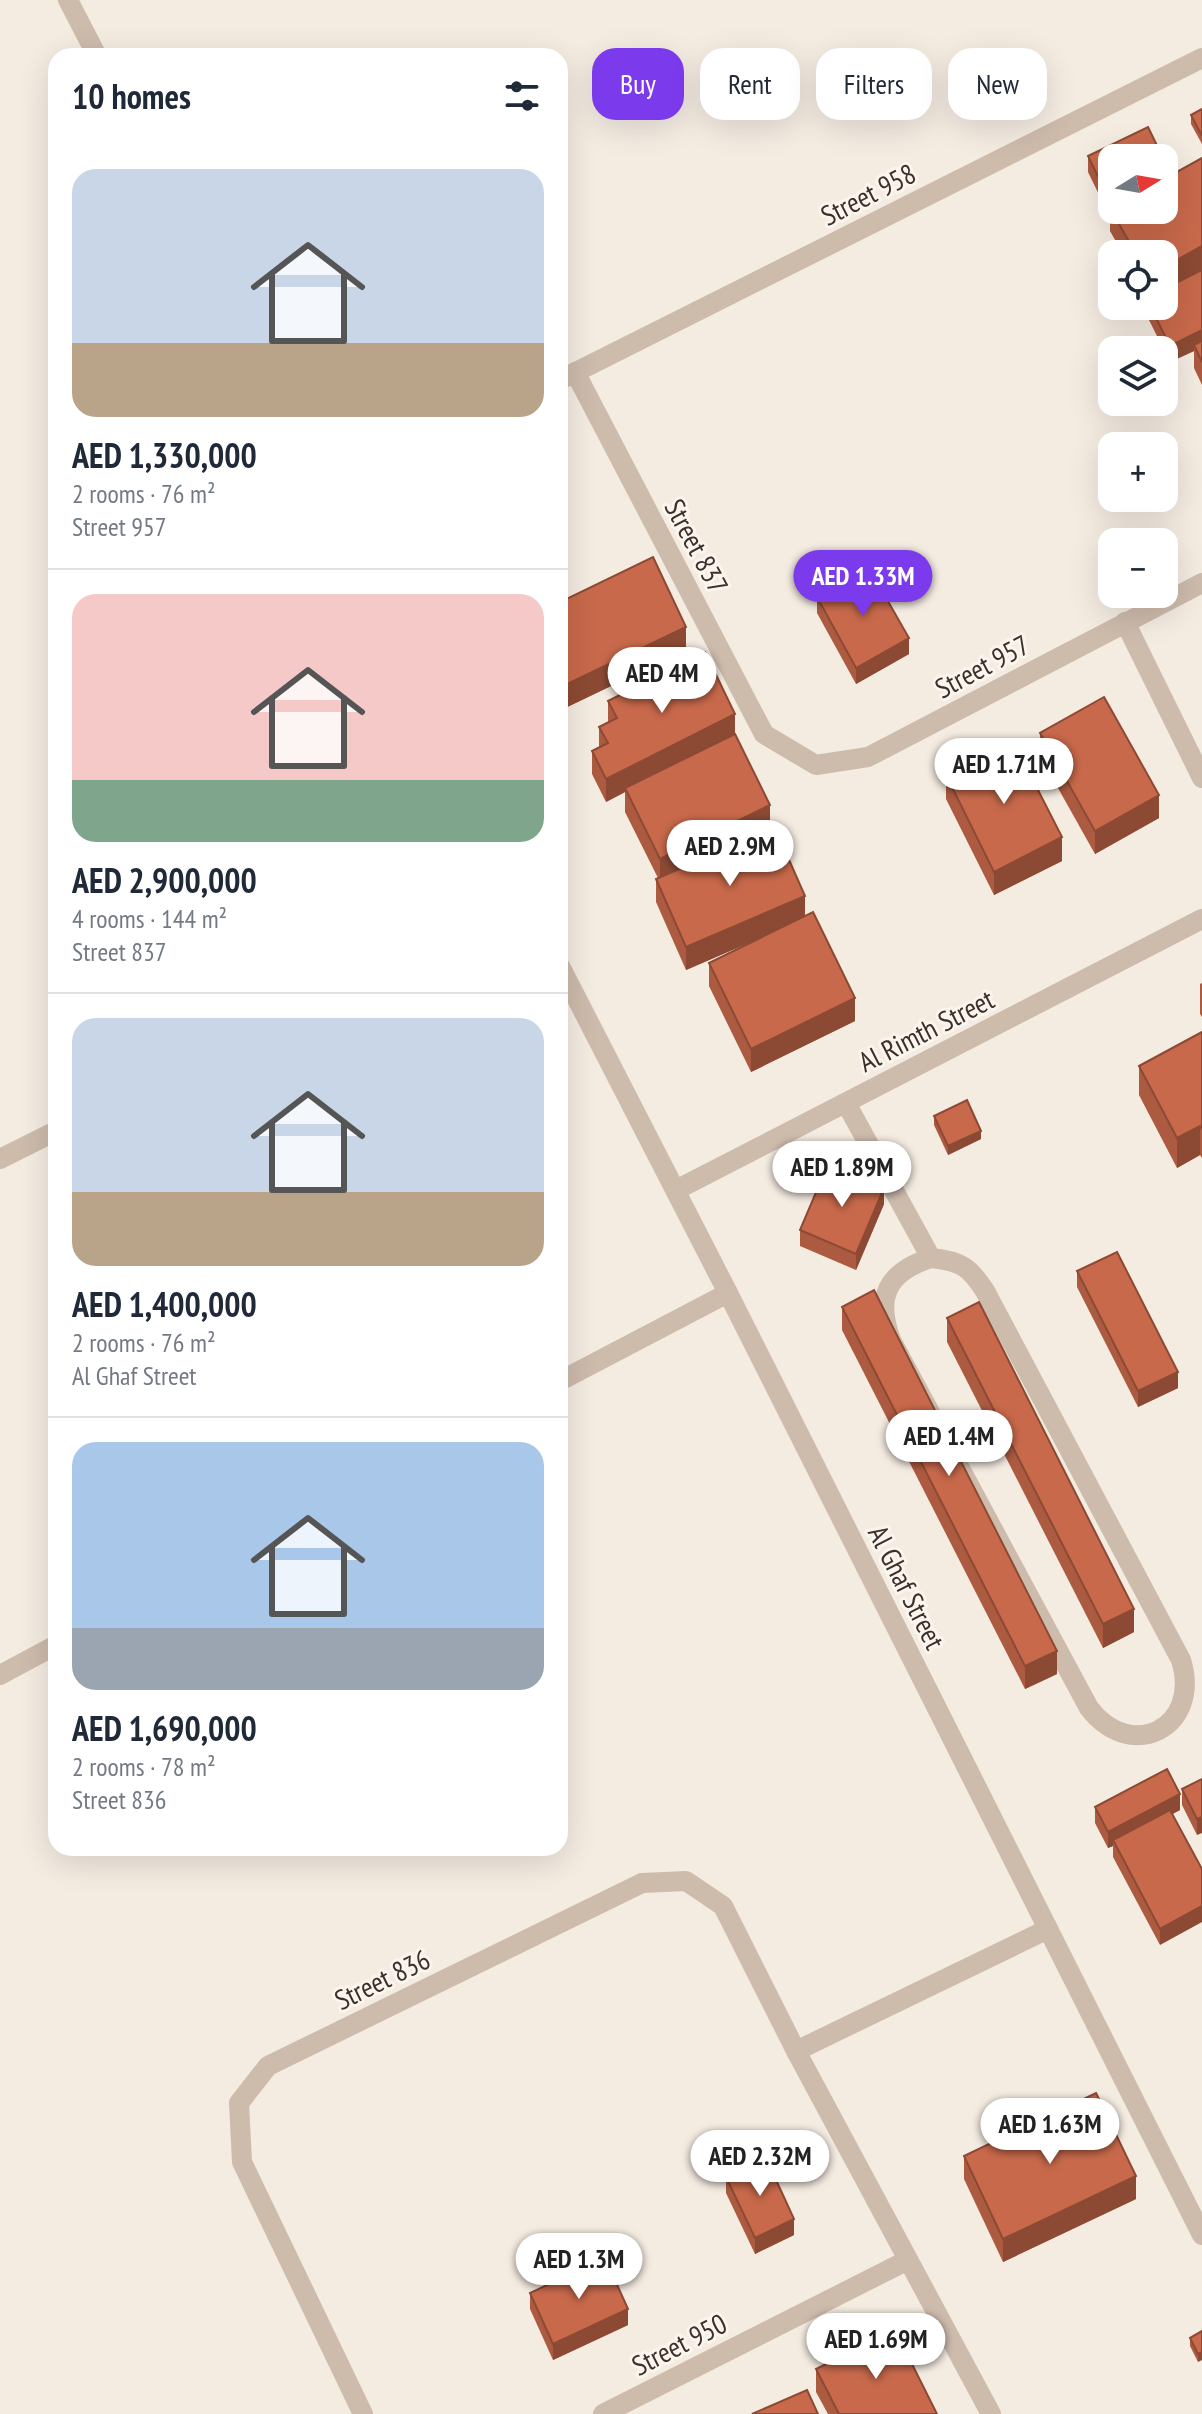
<!DOCTYPE html>
<meta charset="utf-8">
<style>
:root{--surface:#fff;--page:#f6f6f7;--text:#1f2937;--muted:#747a83;--line:#e0e1e3;--accent:#7c3aed}
body{margin:0;font-family:"PT Sans Narrow",sans-serif;background:var(--page);color:var(--text);height:100vh;display:flex;flex-direction:column;font-size:30px;white-space:nowrap}
*{box-sizing:border-box;margin:0}
p{font-size:26px;color:var(--muted)}
.icon{flex:none;width:44px;height:44px;fill:none;stroke:currentColor;stroke-width:2;stroke-linecap:round;stroke-linejoin:round}
.map{position:relative;flex:1;overflow:hidden}
.details{position:absolute;left:48px;top:48px;width:520px;height:1808px;display:flex;flex-direction:column;background:var(--surface);border-radius:24px;box-shadow:0 8px 32px #0002}
.details>*{flex:none}
.top-card{position:absolute;left:592px;top:48px;width:490px;height:72px;display:flex;gap:16px}
.needle{width:52px;rotate:79deg}
.buttons{position:absolute;left:1098px;top:144px;display:grid;gap:16px}
.buttons a{display:grid;place-items:center;width:80px;height:80px;border-radius:16px;background:var(--surface);box-shadow:0 8px 32px #0002;font-size:40px}
.price{position:absolute;translate:-50% -68px;padding:0 18px;border-radius:28px;background:#fff;color:#222;font-size:26px;line-height:52px;filter:drop-shadow(0 2px 4px #0008)}
.price::after{content:'';position:absolute;left:50%;top:48px;width:24px;height:18px;margin-left:-12px;background:inherit;clip-path:polygon(0 0,100% 0,50% 100%)}
.price.active{background:var(--accent);color:#fff}
ul{padding:0;list-style:none}
li{display:grid;align-content:center;gap:16px;height:424px;padding:0 24px}
li+li{border-top:2px solid var(--line)}
li span{display:grid;place-items:center;height:248px;border-radius:24px;color:#555}
li>.icon{margin-inline-start:auto}
span .icon{width:144px;height:144px;fill:#fffc;stroke-width:1}
li b{font-size:34px}
h2{display:flex;justify-content:space-between;align-items:center;height:96px;padding:0 24px;font-size:34px}
.pill{padding:0 28px;border-radius:24px;background:var(--surface);box-shadow:0 8px 32px #0002;font-size:28px;line-height:72px}
.pill.active{background:var(--accent);color:#fff}
.map>svg:first-child{display:block}
</style>
<div class="map">
<svg width="1202" height="2414" viewBox="0 0 1202 2414">
<rect width="100%" height="100%" fill="#f4ebe1"/>
<g fill="none" stroke-linecap="round" stroke-linejoin="round">
<g stroke="#cdbbac" stroke-width="20">
<path d="M 68,0 L 97,56"/>
<path d="M 575,372 L 764,734 L 816,765 L 868,757 L 1202,583"/>
<path d="M 560,380 L 1202,58"/>
<path d="M 1125,622 L 1202,778"/>
<path d="M 560,966 L 728,1293 L 1202,2235"/>
<path d="M 846,1103 L 931,1258"/>
<path d="M 0,1159 L 56,1131"/>
<path d="M 676,1190 L 1202,919"/>
<path d="M 931,1258 C 960,1261 969,1266 985,1291 L 1181,1660 C 1202,1728 1131,1763 1089,1708 L 891,1340 C 875,1297 887,1272 931,1258 Z"/>
<path d="M 560,1381 L 728,1293"/>
<path d="M 0,1675 L 56,1645"/>
<path d="M 796,2051 L 1048,1929"/>
<path d="M 363,2414 L 242,2162 L 239,2103 L 268,2066 L 642,1883 L 686,1881 L 723,1906 L 796,2051 L 991,2414"/>
<path d="M 603,2414 L 908,2260"/>
</g>
</g>
<g fill="#ac5a40">
<path d="M 1202,109 L 1202,144 L 1191,124 L 1191,115 Z"/>
<path d="M 1088,156 L 1168,177 L 1202,158 L 1202,385 L 1194,368 L 1194,351 L 1170,362 L 1146,314 L 1146,306 L 1164,306 L 1164,254 L 1123,254 L 1110,231 L 1110,212 L 1108,213 L 1088,172 Z"/>
<path d="M 817,597 L 909,654 L 856,684 L 817,613 Z"/>
<path d="M 560,602 L 686,650 L 561,710 Z"/>
<path d="M 608,701 L 735,735 L 770,828 L 738,844 L 805,916 L 855,1021 L 751,1072 L 709,986 L 709,963 L 757,939 L 686,970 L 656,902 L 656,879 L 658,878 L 625,812 L 625,792 L 606,802 L 592,774 L 592,751 L 599,748 L 599,727 L 608,723 Z"/>
<path d="M 1040,733 L 1159,818 L 1095,854 L 1040,756 Z"/>
<path d="M 946,775 L 1062,861 L 994,895 L 946,799 Z"/>
<path d="M 1202,983 L 1202,1017 L 1200,1014 L 1200,984 Z"/>
<path d="M 1202,1032 L 1202,1158 L 1200,1155 L 1177,1168 L 1139,1095 L 1139,1066 Z"/>
<path d="M 934,1116 L 981,1139 L 948,1155 L 934,1125 Z"/>
<path d="M 884,1204 L 856,1270 L 800,1246 L 800,1230 Z"/>
<path d="M 1077,1271 L 1178,1388 L 1138,1407 L 1077,1287 Z"/>
<path d="M 842,1307 L 1057,1674 L 1025,1689 L 842,1330 Z"/>
<path d="M 947,1318 L 1134,1632 L 1103,1648 L 947,1342 Z"/>
<path d="M 1202,1779 L 1197,1835 L 1182,1805 L 1182,1789 Z"/>
<path d="M 1095,1807 L 1180,1810 L 1172,1814 L 1160,1945 L 1113,1857 L 1113,1846 L 1108,1848 L 1095,1823 Z"/>
<path d="M 964,2156 L 1136,2199 L 1003,2262 L 964,2179 Z"/>
<path d="M 726,2177 L 794,2235 L 755,2254 L 726,2193 Z"/>
<path d="M 530,2293 L 628,2325 L 553,2360 L 530,2309 Z"/>
<path d="M 1202,2331 L 1198,2362 L 1190,2346 L 1190,2338 Z"/>
<path d="M 816,2369 L 937,2414 L 828,2414 L 816,2392 Z"/>
</g>
<g fill="#8c4a34">
<path d="M 1168,168 L 1168,184 L 1164,185 L 1164,169 Z"/>
<path d="M 1112,195 L 1112,210 L 1110,208 L 1110,212 L 1108,213 L 1108,197 Z"/>
<path d="M 1202,246 L 1202,270 L 1164,290 L 1164,267 Z"/>
<path d="M 1202,330 L 1202,346 L 1194,345 L 1194,351 L 1170,362 L 1170,346 Z"/>
<path d="M 686,627 L 686,650 L 561,710 L 561,687 Z"/>
<path d="M 909,638 L 909,654 L 856,684 L 856,668 Z"/>
<path d="M 735,714 L 735,737 L 625,788 L 625,792 L 606,802 L 606,779 Z"/>
<path d="M 1159,795 L 1159,818 L 1095,854 L 1095,831 Z"/>
<path d="M 770,805 L 770,828 L 660,883 L 660,859 Z"/>
<path d="M 1062,837 L 1062,861 L 994,895 L 994,872 Z"/>
<path d="M 805,896 L 805,919 L 686,970 L 686,947 Z"/>
<path d="M 855,998 L 855,1021 L 751,1072 L 751,1049 Z"/>
<path d="M 1200,1126 L 1200,1155 L 1177,1168 L 1177,1138 Z"/>
<path d="M 981,1131 L 981,1139 L 948,1155 L 948,1146 Z"/>
<path d="M 884,1188 L 884,1204 L 856,1270 L 856,1254 Z"/>
<path d="M 1178,1372 L 1178,1388 L 1138,1407 L 1138,1391 Z"/>
<path d="M 1134,1609 L 1134,1632 L 1103,1648 L 1103,1624 Z"/>
<path d="M 1057,1651 L 1057,1674 L 1025,1689 L 1025,1666 Z"/>
<path d="M 1180,1794 L 1180,1810 L 1115,1845 L 1113,1840 L 1113,1846 L 1108,1848 L 1108,1832 Z"/>
<path d="M 1202,1817 L 1202,1833 L 1197,1835 L 1197,1819 Z"/>
<path d="M 1202,1906 L 1202,1922 L 1160,1945 L 1160,1929 Z"/>
<path d="M 1136,2176 L 1136,2199 L 1003,2262 L 1003,2239 Z"/>
<path d="M 794,2219 L 794,2235 L 755,2254 L 755,2238 Z"/>
<path d="M 628,2309 L 628,2325 L 553,2360 L 553,2344 Z"/>
<path d="M 1202,2352 L 1202,2360 L 1198,2362 L 1198,2354 Z"/>
</g>
<g fill="#c8694b" stroke="#8c4a34" stroke-width="2">
<path d="M 1202,109 L 1202,136 L 1191,115 Z"/>
<path d="M 1148,127 L 1163,158 L 1112,158 L 1112,195 L 1108,197 L 1088,156 Z"/>
<path d="M 1202,158 L 1202,246 L 1164,267 L 1164,254 L 1136,254 L 1110,208 L 1112,207 L 1112,210 L 1164,210 L 1164,179 Z"/>
<path d="M 1202,270 L 1202,330 L 1170,346 L 1150,306 L 1164,306 L 1164,289 Z"/>
<path d="M 1202,341 L 1202,362 L 1194,345 Z"/>
<path d="M 653,557 L 686,627 L 561,687 L 560,602 Z"/>
<path d="M 869,568 L 909,638 L 856,668 L 817,597 Z"/>
<path d="M 705,652 L 735,714 L 606,779 L 592,751 L 608,743 L 599,727 L 617,718 L 608,701 Z"/>
<path d="M 1104,697 L 1159,795 L 1095,831 L 1040,733 Z"/>
<path d="M 735,734 L 770,805 L 660,859 L 625,788 Z"/>
<path d="M 1013,741 L 1062,837 L 994,872 L 946,775 Z"/>
<path d="M 775,828 L 805,896 L 686,947 L 656,879 Z"/>
<path d="M 813,912 L 855,998 L 751,1049 L 709,963 Z"/>
<path d="M 1202,1032 L 1202,1129 L 1200,1126 L 1177,1138 L 1139,1066 Z"/>
<path d="M 967,1100 L 981,1131 L 948,1146 L 934,1116 Z"/>
<path d="M 828,1164 L 884,1188 L 856,1254 L 800,1230 Z"/>
<path d="M 1117,1252 L 1178,1372 L 1138,1391 L 1077,1271 Z"/>
<path d="M 874,1290 L 1057,1651 L 1025,1666 L 842,1307 Z"/>
<path d="M 979,1302 L 1134,1609 L 1103,1624 L 947,1318 Z"/>
<path d="M 1167,1769 L 1180,1794 L 1108,1832 L 1095,1807 Z"/>
<path d="M 1202,1779 L 1202,1817 L 1197,1819 L 1182,1789 Z"/>
<path d="M 1170,1810 L 1202,1869 L 1202,1906 L 1160,1929 L 1113,1840 Z"/>
<path d="M 1096,2093 L 1136,2176 L 1003,2239 L 964,2156 Z"/>
<path d="M 766,2158 L 794,2219 L 755,2238 L 726,2177 Z"/>
<path d="M 605,2258 L 628,2309 L 553,2344 L 530,2293 Z"/>
<path d="M 895,2330 L 937,2414 L 839,2414 L 816,2369 Z"/>
<path d="M 1202,2331 L 1202,2352 L 1198,2354 L 1190,2338 Z"/>
<path d="M 807,2390 L 818,2414 L 752,2414 Z"/>
</g>
<g text-anchor="middle" dominant-baseline="central" stroke-width="6" stroke-linejoin="round" paint-order="stroke">
<g font-size="28" fill="#3b302b" stroke="#fbf5ee">
<text transform="translate(868 194) rotate(-27)">Street 958</text>
<text transform="translate(697 546) rotate(62)">Street 837</text>
<text transform="translate(982 666) rotate(-28)">Street 957</text>
<text transform="translate(926 1030) rotate(-27)">Al Rimth Street</text>
<text transform="translate(907 1587) rotate(63)">Al Ghaf Street</text>
<text transform="translate(382 1979) rotate(-26)">Street 836</text>
<text transform="translate(679 2344) rotate(-27)">Street 950</text>
</g>
</g>
</svg>
<div class="buttons">
<a><svg class="needle" viewBox="-14 -14 28 28"><path d="M0-13l5 13h-10z" fill="#e53935"/><path d="M0 13l5-13h-10z" fill="#747a83"/></svg></a>
<a><svg class="icon" aria-label="locate" viewBox="0 0 24 24"><circle cx="12" cy="12" r="6"/><path d="M12 2v4M12 18v4M2 12h4M18 12h4"/></svg></a>
<a><svg class="icon" aria-label="layers" viewBox="0 0 24 24"><path d="M12 4l9 5-9 5-9-5zM3 14l9 5 9-5"/></svg></a>
<a>+</a>
<a>−</a>
</div>
<b class="price active" style="left:863px;top:618px">AED 1.33M</b>
<b class="price" style="left:662px;top:715px">AED 4M</b>
<b class="price" style="left:1004px;top:806px">AED 1.71M</b>
<b class="price" style="left:730px;top:888px">AED 2.9M</b>
<b class="price" style="left:842px;top:1209px">AED 1.89M</b>
<b class="price" style="left:949px;top:1478px">AED 1.4M</b>
<b class="price" style="left:1050px;top:2166px">AED 1.63M</b>
<b class="price" style="left:760px;top:2198px">AED 2.32M</b>
<b class="price" style="left:579px;top:2301px">AED 1.3M</b>
<b class="price" style="left:876px;top:2381px">AED 1.69M</b>
<div class="top-card">
<a class="pill active">Buy</a>
<a class="pill">Rent</a>
<a class="pill">Filters</a>
<a class="pill">New</a>
</div>
<section class="details">
<h2>10 homes<svg class="icon" aria-label="filters" viewBox="0 0 24 24"><path d="M4 7h16M4 17h16"/><circle cx="9" cy="7" r="2"/><circle cx="15" cy="17" r="2"/></svg></h2>
<ul>
<li><span style="background:linear-gradient(#c9d6e8 70%,#b9a48a 0)"><svg class="icon" aria-label="home" viewBox="0 0 24 24"><path d="M3 11l9-7 9 7M6 9v11h12V9"/></svg></span><div><b>AED 1,330,000</b><p>2 rooms · 76 m²</p><p>Street 957</p></div></li>
<li><span style="background:linear-gradient(#f6c9c9 75%,#7fa58c 0)"><svg class="icon" aria-label="home" viewBox="0 0 24 24"><path d="M3 11l9-7 9 7M6 9v11h12V9"/></svg></span><div><b>AED 2,900,000</b><p>4 rooms · 144 m²</p><p>Street 837</p></div></li>
<li><span style="background:linear-gradient(#c9d6e8 70%,#b9a48a 0)"><svg class="icon" aria-label="home" viewBox="0 0 24 24"><path d="M3 11l9-7 9 7M6 9v11h12V9"/></svg></span><div><b>AED 1,400,000</b><p>2 rooms · 76 m²</p><p>Al Ghaf Street</p></div></li>
<li><span style="background:linear-gradient(#a9c7e8 75%,#9aa5b1 0)"><svg class="icon" aria-label="home" viewBox="0 0 24 24"><path d="M3 11l9-7 9 7M6 9v11h12V9"/></svg></span><div><b>AED 1,690,000</b><p>2 rooms · 78 m²</p><p>Street 836</p></div></li>
</ul>
</section>
</div>
